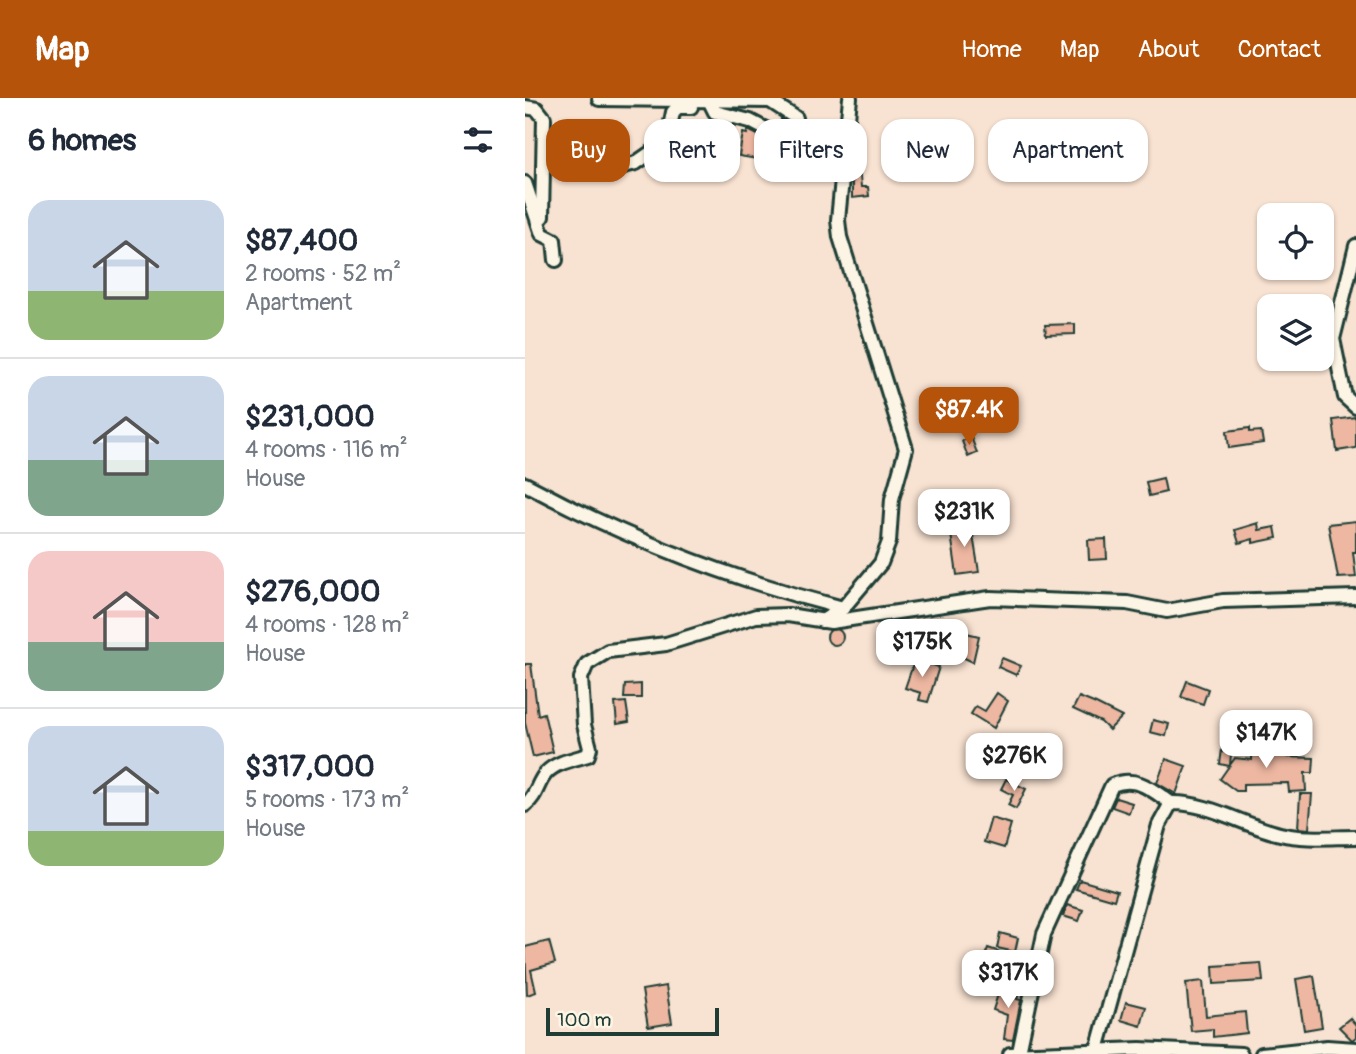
<!DOCTYPE html>
<meta charset="utf-8">
<style>
:root{--surface:#fff;--page:#f6f6f7;--text:#1f2937;--muted:#747a83;--line:#e0e1e3;--accent:#b45309}
body{margin:0;font-family:Pangolin,sans-serif;background:var(--page);color:var(--text);height:100vh;display:flex;flex-direction:column;font-size:26px;white-space:nowrap}
*{box-sizing:border-box;margin:0}
p{font-size:23px;color:var(--muted)}
.icon{flex:none;width:38px;height:38px;fill:none;stroke:currentColor;stroke-width:2;stroke-linecap:round;stroke-linejoin:round}
.map{position:relative;flex:1;overflow:hidden}
.side{display:flex;flex-direction:column;background:var(--surface);width:525px}
.side>*{flex:none}
.guide{position:absolute;left:21px;top:21px;width:665px;height:63px;display:flex;gap:14px}
.controls{position:absolute;left:732px;top:105px;display:grid;gap:14px}
.controls a{display:grid;place-items:center;width:77px;height:77px;border-radius:14px;background:var(--surface);box-shadow:0 2px 5px #0004;font-size:35px}
.scale{position:absolute;left:21px;bottom:18px;width:173px;box-sizing:border-box;padding-left:7px;border:4px solid #1f3d34;border-top:0;font-size:19px;line-height:24px;white-space:nowrap;color:#1f3d34;-webkit-text-stroke:5px #fcf5e5;paint-order:stroke}
.price{position:absolute;translate:-50% -60px;padding:0 16px;border-radius:14px;background:#fff;color:#222;font-size:23px;line-height:46px;filter:drop-shadow(0 2px 4px #0008)}
.price::after{content:'';position:absolute;left:50%;top:42px;width:21px;height:16px;margin-left:-10px;background:inherit;clip-path:polygon(0 0,100% 0,50% 100%)}
.price.selected{background:var(--accent);color:#fff}
ul{padding:0;list-style:none}
li{display:flex;align-items:center;gap:21px;height:175px;padding:0 28px}
li+li{border-top:2px solid var(--line)}
li span{display:grid;place-items:center;flex:none;width:196px;height:140px;border-radius:21px;color:#555}
li>.icon{margin-inline-start:auto}
span .icon{width:84px;height:84px;fill:#fffc;stroke-width:1}
li b{font-size:30px}
h2{display:flex;justify-content:space-between;align-items:center;height:84px;padding:0 28px;font-size:30px}
.tag{padding:0 24px;border-radius:21px;background:var(--surface);box-shadow:0 2px 5px #0004;font-size:24px;line-height:63px}
.tag.selected{background:var(--accent);color:#fff}
header{display:flex;align-items:center;gap:42px;box-sizing:border-box;height:98px;padding:0 35px;background:var(--accent);color:#fff}
header strong{font-size:33px}
nav{display:flex;gap:38px;margin-inline-start:auto;font-size:24px}
main{display:flex;flex:1;min-height:0}
.map>svg:first-child{display:block}
</style>
<header>
<strong>Map</strong>
<nav><a>Home</a><a>Map</a><a>About</a><a>Contact</a></nav>
</header>
<main>
<section class="side">
<h2>6 homes<svg class="icon" aria-label="filters" viewBox="0 0 24 24"><path d="M4 7h16M4 17h16"/><circle cx="9" cy="7" r="2"/><circle cx="15" cy="17" r="2"/></svg></h2>
<ul>
<li><span style="background:linear-gradient(#c9d6e8 65%,#8fb573 0)"><svg class="icon" aria-label="home" viewBox="0 0 24 24"><path d="M3 11l9-7 9 7M6 9v11h12V9"/></svg></span><div><b>$87,400</b><p>2 rooms · 52 m²</p><p>Apartment</p></div></li>
<li><span style="background:linear-gradient(#c9d6e8 60%,#7fa58c 0)"><svg class="icon" aria-label="home" viewBox="0 0 24 24"><path d="M3 11l9-7 9 7M6 9v11h12V9"/></svg></span><div><b>$231,000</b><p>4 rooms · 116 m²</p><p>House</p></div></li>
<li><span style="background:linear-gradient(#f6c9c9 65%,#7fa58c 0)"><svg class="icon" aria-label="home" viewBox="0 0 24 24"><path d="M3 11l9-7 9 7M6 9v11h12V9"/></svg></span><div><b>$276,000</b><p>4 rooms · 128 m²</p><p>House</p></div></li>
<li><span style="background:linear-gradient(#c9d6e8 75%,#8fb573 0)"><svg class="icon" aria-label="home" viewBox="0 0 24 24"><path d="M3 11l9-7 9 7M6 9v11h12V9"/></svg></span><div><b>$317,000</b><p>5 rooms · 173 m²</p><p>House</p></div></li>
</ul>
</section>
<div class="map">
<svg width="831" height="956" viewBox="0 0 831 956">
<rect width="100%" height="100%" fill="#f8e2d1"/>
<filter id="ink" filterUnits="userSpaceOnUse"><feTurbulence type="fractalNoise" baseFrequency=".0143" numOctaves="2"/><feDisplacementMap in="SourceGraphic" scale="14" xChannelSelector="R" yChannelSelector="G"/><feConvolveMatrix kernelMatrix="1 2 1 2 8 2 1 2 1" color-interpolation-filters="sRGB"/></filter>
<g filter="url(#ink)">
<g fill="#edb7a1" stroke="#1f3d34" stroke-width="2">
<path d="M 256,21 L 270,29 L 265,59 L 281,61 L 282,80 L 264,77 L 265,71 L 249,69 L 250,64 L 214,58 L 218,35 L 222,36 L 223,32 L 248,45 L 257,44 L 261,36 L 255,29 Z"/>
<path d="M 64,40 L 80,41 L 78,63 L 46,59 L 47,48 L 64,49 Z"/>
<path d="M 413,61 L 414,67 L 425,66 L 427,78 L 401,79 L 399,63 Z"/>
<path d="M 334,67 L 336,89 L 343,89 L 344,98 L 327,100 L 327,68 Z"/>
<path d="M 550,226 L 550,236 L 521,237 L 520,227 Z"/>
<path d="M 831,319 L 831,350 L 812,353 L 808,322 Z"/>
<path d="M 725,330 L 725,334 L 736,333 L 738,345 L 704,350 L 702,333 Z"/>
<path d="M 446,339 L 452,355 L 443,359 L 437,343 Z"/>
<path d="M 638,380 L 641,394 L 624,398 L 621,384 Z"/>
<path d="M 831,423 L 831,454 L 828,454 L 831,479 L 813,480 L 803,426 Z"/>
<path d="M 446,425 L 454,474 L 432,477 L 425,429 Z"/>
<path d="M 733,425 L 734,432 L 750,429 L 752,440 L 728,445 L 728,441 L 714,445 L 710,432 Z"/>
<path d="M 581,441 L 582,461 L 564,462 L 563,442 Z"/>
<circle cx="310" cy="539" r="8"/>
<path d="M 429,532 L 454,538 L 448,564 L 424,553 Z"/>
<path d="M 477,560 L 496,568 L 491,577 L 473,569 Z"/>
<path d="M 390,561 L 414,569 L 403,604 L 394,602 L 396,595 L 380,590 Z"/>
<path d="M 0,566 L 6,566 L 13,617 L 19,615 L 28,654 L 8,659 L 0,625 Z"/>
<path d="M 662,583 L 683,591 L 678,606 L 656,599 Z"/>
<path d="M 116,586 L 116,600 L 99,600 L 100,587 Z"/>
<path d="M 472,595 L 483,603 L 469,630 L 446,616 L 451,608 L 460,613 Z"/>
<path d="M 554,599 L 571,606 L 597,619 L 584,632 L 576,624 L 548,611 Z"/>
<path d="M 101,604 L 104,624 L 92,626 L 90,605 Z"/>
<path d="M 628,622 L 644,626 L 641,638 L 625,634 Z"/>
<path d="M 698,644 L 707,645 L 705,667 L 710,660 L 727,662 L 727,655 L 762,654 L 762,659 L 789,660 L 788,675 L 780,675 L 781,693 L 764,694 L 763,685 L 718,686 L 718,693 L 711,693 L 695,681 L 704,668 L 695,666 Z"/>
<path d="M 641,661 L 661,668 L 651,696 L 632,685 Z"/>
<path d="M 481,681 L 501,691 L 491,711 L 483,707 L 488,697 L 476,691 Z"/>
<path d="M 775,696 L 787,696 L 784,731 L 773,730 Z"/>
<path d="M 591,700 L 607,705 L 604,715 L 587,709 Z"/>
<path d="M 466,720 L 486,726 L 479,750 L 459,744 Z"/>
<path d="M 555,782 L 592,793 L 589,802 L 551,791 Z"/>
<path d="M 542,807 L 558,812 L 554,823 L 538,818 Z"/>
<path d="M 475,835 L 493,840 L 490,854 L 472,850 Z"/>
<path d="M 24,843 L 30,865 L 6,872 L 11,894 L 2,897 L 0,849 Z"/>
<path d="M 463,850 L 475,854 L 466,878 L 454,873 Z"/>
<path d="M 736,865 L 738,883 L 689,886 L 688,868 Z"/>
<path d="M 789,878 L 797,929 L 779,932 L 771,881 Z"/>
<path d="M 678,883 L 681,918 L 720,914 L 722,935 L 688,939 L 688,931 L 666,933 L 661,885 Z"/>
<path d="M 141,888 L 147,925 L 123,929 L 117,892 Z"/>
<path d="M 475,890 L 494,896 L 492,901 L 496,902 L 488,942 L 479,941 L 482,917 L 468,912 Z"/>
<path d="M 601,904 L 621,909 L 616,928 L 596,922 Z"/>
<path d="M 825,920 L 831,927 L 831,939 L 827,942 L 814,929 Z"/>
</g>
<g fill="none" stroke-linecap="round" stroke-linejoin="round">
<defs>
<g id="street">
<path d="M 183,0 L 190,14 L 225,23 L 252,37"/>
<path d="M 74,1 L 245,3 L 271,20"/>
<path d="M 0,9 L 12,11 L 19,20 L 17,119"/>
<path d="M 48,67 L 83,72 L 111,65 L 124,56 L 140,54 L 148,14 L 153,9 L 166,9"/>
<path d="M 0,85 L 17,136 L 29,142 L 31,162"/>
<path d="M 831,148 L 808,241 L 820,299 L 831,309"/>
<path d="M 0,386 C 100,440 209,482 318,510"/>
<path d="M 297,523 L 318,510 L 356,465 L 364,444 L 367,401 L 381,351 L 315,139 L 313,122 L 325,0"/>
<path d="M 0,707 C 12,698 12,685 21,675 C 31,664 50,661 63,657 L 65,650 L 59,627 L 56,580 L 62,566 L 83,553 L 141,546 L 231,518 L 263,517 L 306,524 L 465,500 L 602,505 L 642,513 L 698,503 L 831,499"/>
<path d="M 572,952 L 634,727 L 646,705 C 683,704 720,728 755,736 C 780,742 806,739 831,739"/>
<path d="M 494,954 L 519,836 L 587,687 C 612,677 627,692 646,705"/>
<path d="M 485,956 L 615,951 L 716,956"/>
<path d="M 737,956 L 802,949 L 831,951"/>
</g>
</defs>
<use href="#street" stroke="#1f3d34" stroke-width="18"/>
<use href="#street" stroke="#fcf5e5" stroke-width="12"/>
</g>
</g>
</svg>
<div class="controls">
<a><svg class="icon" aria-label="locate" viewBox="0 0 24 24"><circle cx="12" cy="12" r="6"/><path d="M12 2v4M12 18v4M2 12h4M18 12h4"/></svg></a>
<a><svg class="icon" aria-label="layers" viewBox="0 0 24 24"><path d="M12 4l9 5-9 5-9-5zM3 14l9 5 9-5"/></svg></a>
</div>
<div class="scale">100 m</div>
<b class="price selected" style="left:444px;top:349px">$87.4K</b>
<b class="price" style="left:439px;top:451px">$231K</b>
<b class="price" style="left:397px;top:581px">$175K</b>
<b class="price" style="left:741px;top:672px">$147K</b>
<b class="price" style="left:489px;top:695px">$276K</b>
<b class="price" style="left:483px;top:912px">$317K</b>
<div class="guide">
<a class="tag selected">Buy</a>
<a class="tag">Rent</a>
<a class="tag">Filters</a>
<a class="tag">New</a>
<a class="tag">Apartment</a>
</div>
</div>
</main>
